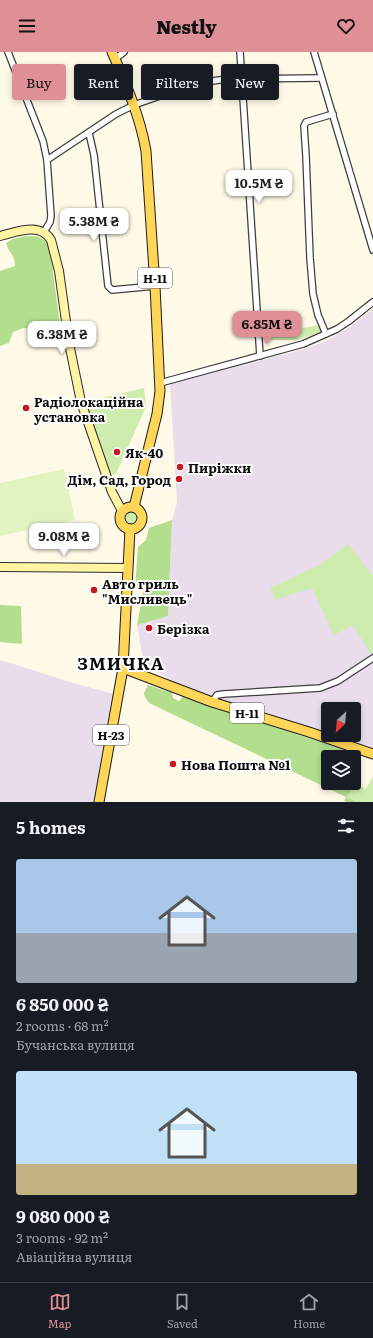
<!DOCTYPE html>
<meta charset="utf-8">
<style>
:root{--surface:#171b24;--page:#20242c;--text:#f1f3f6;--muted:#9ea1a6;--line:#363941;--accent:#de9096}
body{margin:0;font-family:Literata,serif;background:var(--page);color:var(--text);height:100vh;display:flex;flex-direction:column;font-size:15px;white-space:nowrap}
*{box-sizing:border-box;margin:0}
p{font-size:13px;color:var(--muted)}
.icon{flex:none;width:22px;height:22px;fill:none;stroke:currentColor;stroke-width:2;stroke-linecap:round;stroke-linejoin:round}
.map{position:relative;height:750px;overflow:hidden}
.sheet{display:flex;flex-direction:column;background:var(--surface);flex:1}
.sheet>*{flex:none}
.hud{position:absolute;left:12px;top:12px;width:349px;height:36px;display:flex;gap:8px}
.needle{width:26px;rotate:206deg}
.buttons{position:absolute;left:321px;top:650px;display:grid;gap:8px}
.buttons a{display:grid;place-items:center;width:40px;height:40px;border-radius:4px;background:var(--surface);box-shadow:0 2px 6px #0003;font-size:20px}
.price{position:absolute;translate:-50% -34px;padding:0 9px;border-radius:8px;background:#fff;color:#222;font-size:13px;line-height:26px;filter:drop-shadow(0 1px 2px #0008)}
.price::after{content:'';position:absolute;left:50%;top:24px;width:12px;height:9px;margin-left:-6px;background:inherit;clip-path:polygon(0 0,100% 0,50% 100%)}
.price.selected{background:var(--accent);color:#111}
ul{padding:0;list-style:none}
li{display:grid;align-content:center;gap:8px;height:212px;padding:0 16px}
li span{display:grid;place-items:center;height:124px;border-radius:4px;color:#555}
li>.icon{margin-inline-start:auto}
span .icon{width:72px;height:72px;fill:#fffc;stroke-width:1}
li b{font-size:17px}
h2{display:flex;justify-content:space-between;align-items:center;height:48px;padding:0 16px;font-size:17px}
.chip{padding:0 14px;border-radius:4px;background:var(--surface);box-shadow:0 2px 6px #0003;font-size:14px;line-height:36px}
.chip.selected{background:var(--accent);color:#111}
header{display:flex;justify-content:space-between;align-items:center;height:52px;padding:0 16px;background:var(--accent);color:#111;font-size:18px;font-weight:800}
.menu{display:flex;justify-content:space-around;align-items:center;height:56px;border-top:1px solid var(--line);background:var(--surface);font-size:11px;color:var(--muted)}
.menu a{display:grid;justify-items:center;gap:2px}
.menu .selected{color:var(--accent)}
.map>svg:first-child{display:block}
</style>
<header><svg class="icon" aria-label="menu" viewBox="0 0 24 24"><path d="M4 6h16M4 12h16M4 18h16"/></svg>Nestly<svg class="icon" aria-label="heart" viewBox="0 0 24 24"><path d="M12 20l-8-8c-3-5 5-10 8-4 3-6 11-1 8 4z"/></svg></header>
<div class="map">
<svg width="373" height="750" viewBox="0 0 373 750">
<rect width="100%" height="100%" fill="#fffae8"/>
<g fill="#e9ddeb">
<path d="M 373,257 L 373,698 L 330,683 L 354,683 L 354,657 L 328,657 L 328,682 L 194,641 L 144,613 L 137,573 L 168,564 L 172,468 L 177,451 L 170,332 L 304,297 L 328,288 L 350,275 Z"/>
<path d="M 0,608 L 17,613 L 73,631 L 114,642 L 96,750 L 0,750 Z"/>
</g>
<g fill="#cfecaf">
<path d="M 319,273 L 321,280 L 297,288 L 265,288 L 265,283 Z"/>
<path d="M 144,336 L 146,355 L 116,422 L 113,423 L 110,420 L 85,350 Z"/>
<circle cx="131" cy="466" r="7"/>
<path d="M 348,492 L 373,524 L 373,601 L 371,602 L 353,573 L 334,583 L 312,536 L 275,548 L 270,536 L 319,513 Z"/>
<path d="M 373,724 L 373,750 L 357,750 L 346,745 L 351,740 L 351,733 L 349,731 L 354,731 L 354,730 L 366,737 Z"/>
</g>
<g fill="#b2de8d">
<path d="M 25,184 C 39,184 45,184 50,198 L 62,288 L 42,292 L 35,286 L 33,277 L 23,276 L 13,280 L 9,291 L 0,294 L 0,219 L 15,214 C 15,203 9,201 6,191 L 13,187 Z"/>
<path d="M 172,468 L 168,564 L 137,573 L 144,535 L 135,536 L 138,495 L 146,488 L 149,476 Z"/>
<path d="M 0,553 L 21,554 L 22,592 L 0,590 Z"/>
<path d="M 148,633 L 172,641 L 173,646 L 179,649 L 183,644 L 347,699 L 343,705 L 328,705 L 328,731 L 349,731 L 351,733 L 351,740 L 346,745 L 357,750 L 347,750 L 344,749 L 346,745 L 149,651 L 145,645 L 144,641 Z"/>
</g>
<path fill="#e2f3c1" d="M 64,417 L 75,468 L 0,484 L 0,431 Z"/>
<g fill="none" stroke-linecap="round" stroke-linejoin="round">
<defs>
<g id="street">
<path d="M 8,0 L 43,89 L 47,108 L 51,164 L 50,170 L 44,180"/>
<path d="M 240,0 L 260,304"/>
<path d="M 314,0 L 373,198"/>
<path d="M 115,7 L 124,0"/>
<path d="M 89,81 L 94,103 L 108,234 L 112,238 L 155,234"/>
<path d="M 47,108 L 116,62 L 134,53 L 197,31 L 227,27 L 321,26"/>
<path d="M 326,282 L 318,263 L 313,242 L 310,206 L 306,104 L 304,74 L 306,70 L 333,62"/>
<path d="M 160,331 L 303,292 L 337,277 L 349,269 L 373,250"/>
<path d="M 212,650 L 217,643 L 224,642 L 320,636 L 338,629 L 373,606"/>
</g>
<g id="secondary">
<path d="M 0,184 C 17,180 40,170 51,188 L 59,219 L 69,291 L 81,350 L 112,440 L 122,459"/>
<path d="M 0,515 L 128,516"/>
</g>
<g id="primary">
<path d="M 112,0 C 126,32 140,64 146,99 L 155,234 L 160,339 L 157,362 L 134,455"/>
<circle cx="131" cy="466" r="11"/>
<path d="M 123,616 L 212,650 L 309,680 L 373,702"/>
<path d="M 99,750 L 123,616 L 130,477"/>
</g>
</defs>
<use href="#street" stroke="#3e3e3e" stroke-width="8"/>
<use href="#secondary" stroke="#2d2d2d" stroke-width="10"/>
<use href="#primary" stroke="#1c1c1c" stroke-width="11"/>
<use href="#street" stroke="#fff" stroke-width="5.5"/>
<use href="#secondary" stroke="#fff4a3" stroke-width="8"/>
<use href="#primary" stroke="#ffd658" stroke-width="9"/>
</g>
<g fill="#c61821" stroke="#fff" stroke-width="1.5">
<circle cx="26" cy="356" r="4"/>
<circle cx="117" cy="400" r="4"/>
<circle cx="180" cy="415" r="4"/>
<circle cx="179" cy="427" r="4"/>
<circle cx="94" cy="538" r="4"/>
<circle cx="149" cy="576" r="4"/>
<circle cx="173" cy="712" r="4"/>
</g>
<g text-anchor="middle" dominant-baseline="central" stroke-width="4" stroke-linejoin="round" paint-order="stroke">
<g fill="#fff" stroke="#545454" stroke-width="1">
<rect x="138" y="216" width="34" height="20" rx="3"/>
<rect x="230" y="651" width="34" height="20" rx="3"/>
<rect x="93" y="673" width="36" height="20" rx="3"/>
</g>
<g font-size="12" font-weight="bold" fill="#0b0b0b">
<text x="155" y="226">Н-11</text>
<text x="247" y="661">Н-11</text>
<text x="111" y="683">Н-23</text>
</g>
<g font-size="13" font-weight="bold" fill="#0b0b0b" stroke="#fff" text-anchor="start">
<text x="34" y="349">Радіолокаційна<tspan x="34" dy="15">установка</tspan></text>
<text x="125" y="400">Як-40</text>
<text x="188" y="415">Пиріжки</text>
<text x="171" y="427" text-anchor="end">Дім, Сад, Город</text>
<text x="102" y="531">Авто гриль<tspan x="102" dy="15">"Мисливець"</tspan></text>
<text x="157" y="576">Берізка</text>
<text x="181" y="712">Нова Пошта №1</text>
</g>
<g font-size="17" font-weight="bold" letter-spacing="1" fill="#0b0b0b" stroke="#fff">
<text x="121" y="610">ЗМИЧКА</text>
</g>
</g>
</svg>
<div class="buttons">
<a><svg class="needle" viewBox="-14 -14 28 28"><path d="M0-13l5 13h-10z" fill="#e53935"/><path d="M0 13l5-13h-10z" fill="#9ea1a6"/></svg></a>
<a><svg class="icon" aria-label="layers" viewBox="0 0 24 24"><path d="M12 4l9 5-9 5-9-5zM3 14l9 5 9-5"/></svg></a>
</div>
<b class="price" style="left:259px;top:152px">10.5M ₴</b>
<b class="price" style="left:94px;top:190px">5.38M ₴</b>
<b class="price selected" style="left:267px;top:293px">6.85M ₴</b>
<b class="price" style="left:62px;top:303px">6.38M ₴</b>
<b class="price" style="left:64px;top:505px">9.08M ₴</b>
<div class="hud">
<a class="chip selected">Buy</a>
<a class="chip">Rent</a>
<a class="chip">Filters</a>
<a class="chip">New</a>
</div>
</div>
<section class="sheet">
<h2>5 homes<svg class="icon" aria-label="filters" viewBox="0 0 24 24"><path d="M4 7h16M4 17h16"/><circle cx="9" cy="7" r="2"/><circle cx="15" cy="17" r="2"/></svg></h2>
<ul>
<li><span style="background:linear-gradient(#a9c7e8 60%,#9aa5b1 0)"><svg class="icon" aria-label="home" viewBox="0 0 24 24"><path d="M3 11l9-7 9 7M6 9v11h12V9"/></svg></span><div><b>6 850 000 ₴</b><p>2 rooms · 68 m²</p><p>Бучанська вулиця</p></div></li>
<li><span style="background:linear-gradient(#bfe0f5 75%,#c2b280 0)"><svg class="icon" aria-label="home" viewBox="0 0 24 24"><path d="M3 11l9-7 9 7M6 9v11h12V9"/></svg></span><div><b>9 080 000 ₴</b><p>3 rooms · 92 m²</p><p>Авіаційна вулиця</p></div></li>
</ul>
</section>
<nav class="menu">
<a class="selected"><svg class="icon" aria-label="map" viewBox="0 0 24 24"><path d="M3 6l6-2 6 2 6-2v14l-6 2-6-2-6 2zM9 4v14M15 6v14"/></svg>Map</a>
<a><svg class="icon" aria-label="saved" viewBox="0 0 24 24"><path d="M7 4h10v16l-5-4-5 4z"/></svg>Saved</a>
<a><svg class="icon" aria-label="home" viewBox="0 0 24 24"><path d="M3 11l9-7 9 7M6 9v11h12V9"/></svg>Home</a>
</nav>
